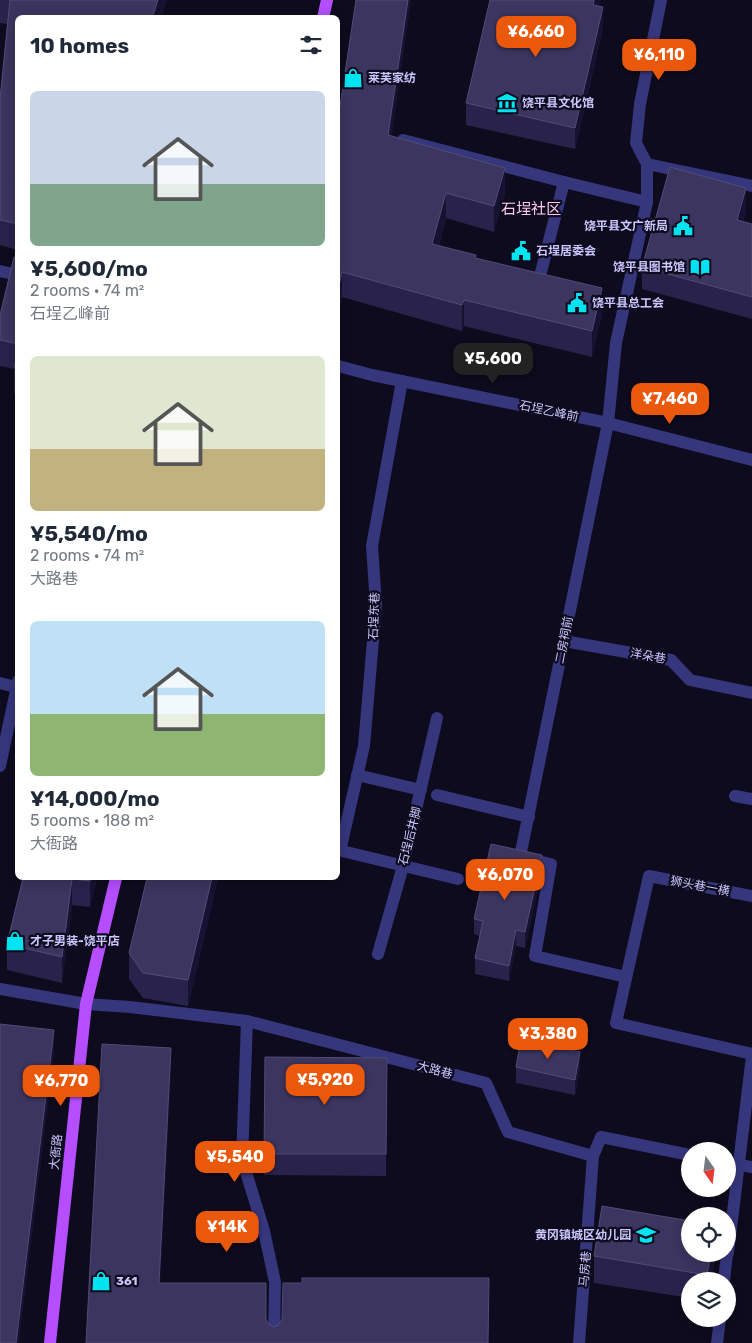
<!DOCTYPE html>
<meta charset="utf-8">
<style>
:root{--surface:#fff;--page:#f6f6f7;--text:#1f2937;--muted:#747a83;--accent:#ea580c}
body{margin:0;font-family:Rubik,"Noto Sans SC",sans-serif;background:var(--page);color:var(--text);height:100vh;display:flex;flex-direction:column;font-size:19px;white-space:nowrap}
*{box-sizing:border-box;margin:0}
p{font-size:16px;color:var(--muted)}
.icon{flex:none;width:28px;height:28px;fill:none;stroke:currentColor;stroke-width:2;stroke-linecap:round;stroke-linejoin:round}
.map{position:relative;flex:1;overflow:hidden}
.panel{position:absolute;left:15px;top:15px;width:325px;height:865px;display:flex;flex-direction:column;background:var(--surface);border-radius:8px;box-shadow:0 2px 12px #0003}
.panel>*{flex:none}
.needle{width:32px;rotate:166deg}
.tools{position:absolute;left:681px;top:1142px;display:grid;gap:10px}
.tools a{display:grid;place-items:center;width:55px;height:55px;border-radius:50%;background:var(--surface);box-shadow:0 2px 12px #0003;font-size:25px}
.price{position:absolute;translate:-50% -42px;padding:0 11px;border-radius:10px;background:var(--accent);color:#fff;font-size:16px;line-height:32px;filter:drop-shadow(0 1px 2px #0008)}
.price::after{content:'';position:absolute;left:50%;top:30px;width:15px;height:11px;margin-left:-8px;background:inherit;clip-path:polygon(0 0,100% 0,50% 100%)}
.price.active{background:#222;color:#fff}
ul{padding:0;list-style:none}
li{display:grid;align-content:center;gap:10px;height:265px;padding:0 15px}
li span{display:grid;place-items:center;height:155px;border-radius:8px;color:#555}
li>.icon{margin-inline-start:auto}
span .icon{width:90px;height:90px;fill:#fffc;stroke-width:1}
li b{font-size:21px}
h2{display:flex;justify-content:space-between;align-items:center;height:60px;padding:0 15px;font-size:21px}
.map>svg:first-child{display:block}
</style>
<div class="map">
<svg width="752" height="1343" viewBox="0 0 752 1343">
<rect width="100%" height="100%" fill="#0d0b1d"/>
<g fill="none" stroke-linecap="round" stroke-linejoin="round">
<g stroke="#35367c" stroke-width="12">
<path d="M 403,140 L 564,182"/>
<path d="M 647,164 L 752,186"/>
<path d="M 0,271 L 18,275"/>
<path d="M 539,280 L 564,182 L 647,202"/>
<path d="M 338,366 L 372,375 L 608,423 L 752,460"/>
<path d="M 564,641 L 671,660 L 690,680 L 752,693"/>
<path d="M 0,683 L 16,687"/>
<path d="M 0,766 L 18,681"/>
<path d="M 357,775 L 421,790"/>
<path d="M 437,795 L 529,817"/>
<path d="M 735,796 L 752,799"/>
<path d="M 338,850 L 458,879"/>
<path d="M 340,851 L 364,746 L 376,605 L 372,546 L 402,381"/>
<path d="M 752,896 L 649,876 L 616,1023 L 752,1054"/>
<path d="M 378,954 L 403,866 L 437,718"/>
<path d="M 626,977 L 535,956 L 551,864 L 520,857 L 608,423 L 616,343 L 647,202 L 647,164 L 636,143 L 640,104 L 661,0"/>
<path d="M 0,989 L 86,1004 L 130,1007 L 247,1021 L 486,1083 L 508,1132 L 593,1156"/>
<path d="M 247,1021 L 242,1159 L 264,1231 L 275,1282 L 274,1343"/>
<path d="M 728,1163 L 752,1167"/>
<path d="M 728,1253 L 752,1056"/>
<path d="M 724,1281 L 727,1254"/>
<path d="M 579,1343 L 593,1156 L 601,1137 L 690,1155"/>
<path d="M 717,1343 L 720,1319"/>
</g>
<g stroke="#b54eff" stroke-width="12">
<path d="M 323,18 L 327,0"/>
<path d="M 50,1343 L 86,1004 L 116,878"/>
</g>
</g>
<g fill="#29234c">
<path d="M 0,0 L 167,0 L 161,18 L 18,18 L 18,394 L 14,393 L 14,369 L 0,366 L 0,315 L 17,257 L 17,250 L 0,245 L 0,99 L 7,24 L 0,23 Z"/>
<path d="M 356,0 L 411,0 L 391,136 L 505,194 L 494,232 L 446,218 L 439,245 L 476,258 L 602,314 L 592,357 L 464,326 L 462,331 L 342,297 L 338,316 L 338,112 L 339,113 Z"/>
<path d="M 599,6 L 603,29 L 575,149 L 466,125 L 466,103 Z"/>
<path d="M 746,210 L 743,222 L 752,224 L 752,319 L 642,289 L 642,267 Z"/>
<path d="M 542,870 L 525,948 L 516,946 L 509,981 L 475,974 L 475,958 L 480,936 L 474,934 L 474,919 Z"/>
<path d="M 23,878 L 97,878 L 90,907 L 72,905 L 62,983 L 7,970 L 7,944 Z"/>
<path d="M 218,878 L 188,1006 L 143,998 L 129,979 L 129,953 Z"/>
<path d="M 265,1057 L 387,1058 L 386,1176 L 264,1175 Z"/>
<path d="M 516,1067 L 580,1067 L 575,1095 L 516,1083 Z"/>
<path d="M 715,1254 L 711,1281 L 690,1281 L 690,1298 L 594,1283 L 594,1256 Z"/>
</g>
<g fill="#171231">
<path d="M 158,0 L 167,0 L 161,18 L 152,18 Z"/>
<path d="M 408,0 L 411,0 L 388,161 L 388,135 Z"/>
<path d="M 594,0 L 601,0 L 593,26 L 593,5 Z"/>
<path d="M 603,7 L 603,29 L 575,149 L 575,128 Z"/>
<path d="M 505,168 L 505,194 L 494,232 L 494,206 Z"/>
<path d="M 746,188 L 746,210 L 737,242 L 737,220 Z"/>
<path d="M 446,193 L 446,218 L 432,269 L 432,244 Z"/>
<path d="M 342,272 L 342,297 L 338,316 L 338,291 Z"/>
<path d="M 602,288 L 602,314 L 592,357 L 592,331 Z"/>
<path d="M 464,300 L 464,326 L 462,331 L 462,305 Z"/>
<path d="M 542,855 L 542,870 L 525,948 L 525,932 Z"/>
<path d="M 91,878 L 97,878 L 90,907 L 90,881 Z"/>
<path d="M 212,878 L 218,878 L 188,1006 L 188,980 Z"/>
<path d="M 72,879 L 72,905 L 62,983 L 62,957 Z"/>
<path d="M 516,930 L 516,946 L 509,981 L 509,966 Z"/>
<path d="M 54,1030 L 54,1055 L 19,1343 L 16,1343 Z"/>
<path d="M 171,1048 L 171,1072 L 159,1308 L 159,1283 Z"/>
<path d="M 580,1052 L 580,1067 L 575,1095 L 575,1080 Z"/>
<path d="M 711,1254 L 715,1254 L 711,1281 L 707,1281 L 707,1275 Z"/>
</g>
<g fill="#3b355f" stroke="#514c78">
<path d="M 10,0 L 158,0 L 152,18 L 18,18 L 18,224 L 0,220 L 0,99 Z"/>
<path d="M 356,0 L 408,0 L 388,135 L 505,168 L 494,206 L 446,193 L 432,244 L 476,255 L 475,258 L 602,288 L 592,331 L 464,300 L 462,305 L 342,272 L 338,291 L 338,112 L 339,113 Z"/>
<path d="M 490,0 L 594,0 L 593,5 L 603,7 L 575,128 L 466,103 Z"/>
<path d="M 670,167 L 746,188 L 737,220 L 752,224 L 752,297 L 642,267 Z"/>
<path d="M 14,257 L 18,257 L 18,344 L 0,340 L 0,315 Z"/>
<path d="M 18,352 L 18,368 L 14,367 Z"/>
<path d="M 491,844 L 542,855 L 525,932 L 516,930 L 509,966 L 475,958 L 483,921 L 474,919 Z"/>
<path d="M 23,878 L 91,878 L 90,881 L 72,879 L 62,957 L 7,944 Z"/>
<path d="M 147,878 L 212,878 L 188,980 L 143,973 L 129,953 Z"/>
<path d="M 0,1024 L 54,1030 L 16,1343 L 0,1343 Z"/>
<path d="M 521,1039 L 580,1052 L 575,1080 L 516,1067 Z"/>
<path d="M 102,1044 L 171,1048 L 159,1283 L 266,1283 L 266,1319 L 269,1325 L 274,1327 L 278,1325 L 282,1319 L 283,1283 L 302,1283 L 302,1278 L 489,1278 L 488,1343 L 86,1343 Z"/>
<path d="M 265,1057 L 387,1058 L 386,1154 L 264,1154 Z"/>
<path d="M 602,1206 L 690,1221 L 690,1254 L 711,1254 L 707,1275 L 594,1256 Z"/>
</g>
<defs>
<symbol id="shop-bare" viewBox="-9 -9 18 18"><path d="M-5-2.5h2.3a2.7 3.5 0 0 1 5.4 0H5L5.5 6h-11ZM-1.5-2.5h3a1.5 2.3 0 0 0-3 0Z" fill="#00e4f2" stroke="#0d0b1d" stroke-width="2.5" paint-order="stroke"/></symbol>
<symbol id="museum-bare" viewBox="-9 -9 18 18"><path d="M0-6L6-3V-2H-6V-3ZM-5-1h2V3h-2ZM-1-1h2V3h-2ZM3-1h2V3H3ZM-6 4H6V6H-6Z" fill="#00e4f2" stroke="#0d0b1d" stroke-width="2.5" paint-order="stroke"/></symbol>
<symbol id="civic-bare" viewBox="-9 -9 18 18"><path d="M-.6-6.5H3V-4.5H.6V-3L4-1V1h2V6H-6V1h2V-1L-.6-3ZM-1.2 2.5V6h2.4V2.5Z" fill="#00e4f2" stroke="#0d0b1d" stroke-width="2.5" paint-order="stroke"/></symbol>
<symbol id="library-bare" viewBox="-9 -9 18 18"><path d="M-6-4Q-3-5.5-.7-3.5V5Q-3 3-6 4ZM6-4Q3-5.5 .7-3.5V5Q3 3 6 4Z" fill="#00e4f2" stroke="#0d0b1d" stroke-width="2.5" paint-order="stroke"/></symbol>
<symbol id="school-bare" viewBox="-9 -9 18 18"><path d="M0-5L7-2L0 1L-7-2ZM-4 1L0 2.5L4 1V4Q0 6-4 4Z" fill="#00e4f2" stroke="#0d0b1d" stroke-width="2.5" paint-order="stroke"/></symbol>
</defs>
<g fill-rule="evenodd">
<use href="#shop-bare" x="339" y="64" width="28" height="28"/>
<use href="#museum-bare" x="493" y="89" width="28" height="28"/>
<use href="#civic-bare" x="669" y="212" width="28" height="28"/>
<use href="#civic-bare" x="507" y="237" width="28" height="28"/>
<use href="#library-bare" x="686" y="253" width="28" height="28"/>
<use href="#civic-bare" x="563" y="289" width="28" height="28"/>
<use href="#shop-bare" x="1" y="927" width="28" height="28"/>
<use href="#school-bare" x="632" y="1221" width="28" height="28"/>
<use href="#shop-bare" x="87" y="1267" width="28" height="28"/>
</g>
<g text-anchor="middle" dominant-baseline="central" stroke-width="4.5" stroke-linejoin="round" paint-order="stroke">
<g font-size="12" font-weight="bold" fill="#cbc7ff" stroke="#0d0b1d" text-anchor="start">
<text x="368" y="78">莱芙家纺</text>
<text x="522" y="103">饶平县文化馆</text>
<text x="668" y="226" text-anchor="end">饶平县文广新局</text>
<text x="536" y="251">石埕居委会</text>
<text x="685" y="267" text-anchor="end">饶平县图书馆</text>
<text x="592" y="303">饶平县总工会</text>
<text x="30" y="941">才子男装-饶平店</text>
<text x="631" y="1235" text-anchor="end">黄冈镇城区幼儿园</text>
<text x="116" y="1281">361</text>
</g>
<g font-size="12" fill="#cbc7ff" stroke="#0d0b1d">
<text transform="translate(549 411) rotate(12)">石埕乙峰前</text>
<text transform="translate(374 616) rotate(-88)">石埕东巷</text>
<text transform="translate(564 640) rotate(-79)">二房祠前</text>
<text transform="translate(648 656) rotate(10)">洋朵巷</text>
<text transform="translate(410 836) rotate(-76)">石埕后井脚</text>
<text transform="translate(700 886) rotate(11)">狮头巷一横</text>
<text transform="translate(435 1070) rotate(15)">大路巷</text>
<text transform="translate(56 1152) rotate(-84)">大衙路</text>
<text transform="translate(585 1269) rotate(-86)">马房巷</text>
</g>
<g font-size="15" fill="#ffc9ee" stroke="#0d0b1d">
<text x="531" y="209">石埕社区</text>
</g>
</g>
</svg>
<div class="tools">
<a><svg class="needle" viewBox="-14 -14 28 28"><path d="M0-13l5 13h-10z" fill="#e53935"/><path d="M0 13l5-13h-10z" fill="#747a83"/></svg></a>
<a><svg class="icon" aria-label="locate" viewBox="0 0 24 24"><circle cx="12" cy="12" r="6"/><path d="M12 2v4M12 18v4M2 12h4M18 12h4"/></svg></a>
<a><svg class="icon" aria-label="layers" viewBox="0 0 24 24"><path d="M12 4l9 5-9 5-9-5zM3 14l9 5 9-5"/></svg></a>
</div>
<b class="price" style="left:536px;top:58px">¥6,660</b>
<b class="price" style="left:659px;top:81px">¥6,110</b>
<b class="price active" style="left:493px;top:385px">¥5,600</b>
<b class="price" style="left:670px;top:425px">¥7,460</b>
<b class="price" style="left:505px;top:901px">¥6,070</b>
<b class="price" style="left:548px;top:1060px">¥3,380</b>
<b class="price" style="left:325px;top:1106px">¥5,920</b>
<b class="price" style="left:61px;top:1107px">¥6,770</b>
<b class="price" style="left:235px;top:1183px">¥5,540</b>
<b class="price" style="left:227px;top:1253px">¥14K</b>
<section class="panel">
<h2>10 homes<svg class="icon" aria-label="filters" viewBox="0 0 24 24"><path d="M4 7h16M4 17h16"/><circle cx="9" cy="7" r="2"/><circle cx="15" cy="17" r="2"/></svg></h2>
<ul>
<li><span style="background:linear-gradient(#c9d6e8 60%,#7fa58c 0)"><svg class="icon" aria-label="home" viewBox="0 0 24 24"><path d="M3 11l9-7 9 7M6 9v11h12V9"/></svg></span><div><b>¥5,600/mo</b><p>2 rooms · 74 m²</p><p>石埕乙峰前</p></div></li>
<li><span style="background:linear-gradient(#dfe7d0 60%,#c2b280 0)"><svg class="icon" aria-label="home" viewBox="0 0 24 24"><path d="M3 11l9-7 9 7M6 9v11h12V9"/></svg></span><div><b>¥5,540/mo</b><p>2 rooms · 74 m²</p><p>大路巷</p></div></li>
<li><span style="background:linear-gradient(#bfe0f5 60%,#8fb573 0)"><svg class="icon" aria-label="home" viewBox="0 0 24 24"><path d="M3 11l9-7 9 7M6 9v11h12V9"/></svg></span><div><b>¥14,000/mo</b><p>5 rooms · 188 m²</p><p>大衙路</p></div></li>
</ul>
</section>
</div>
